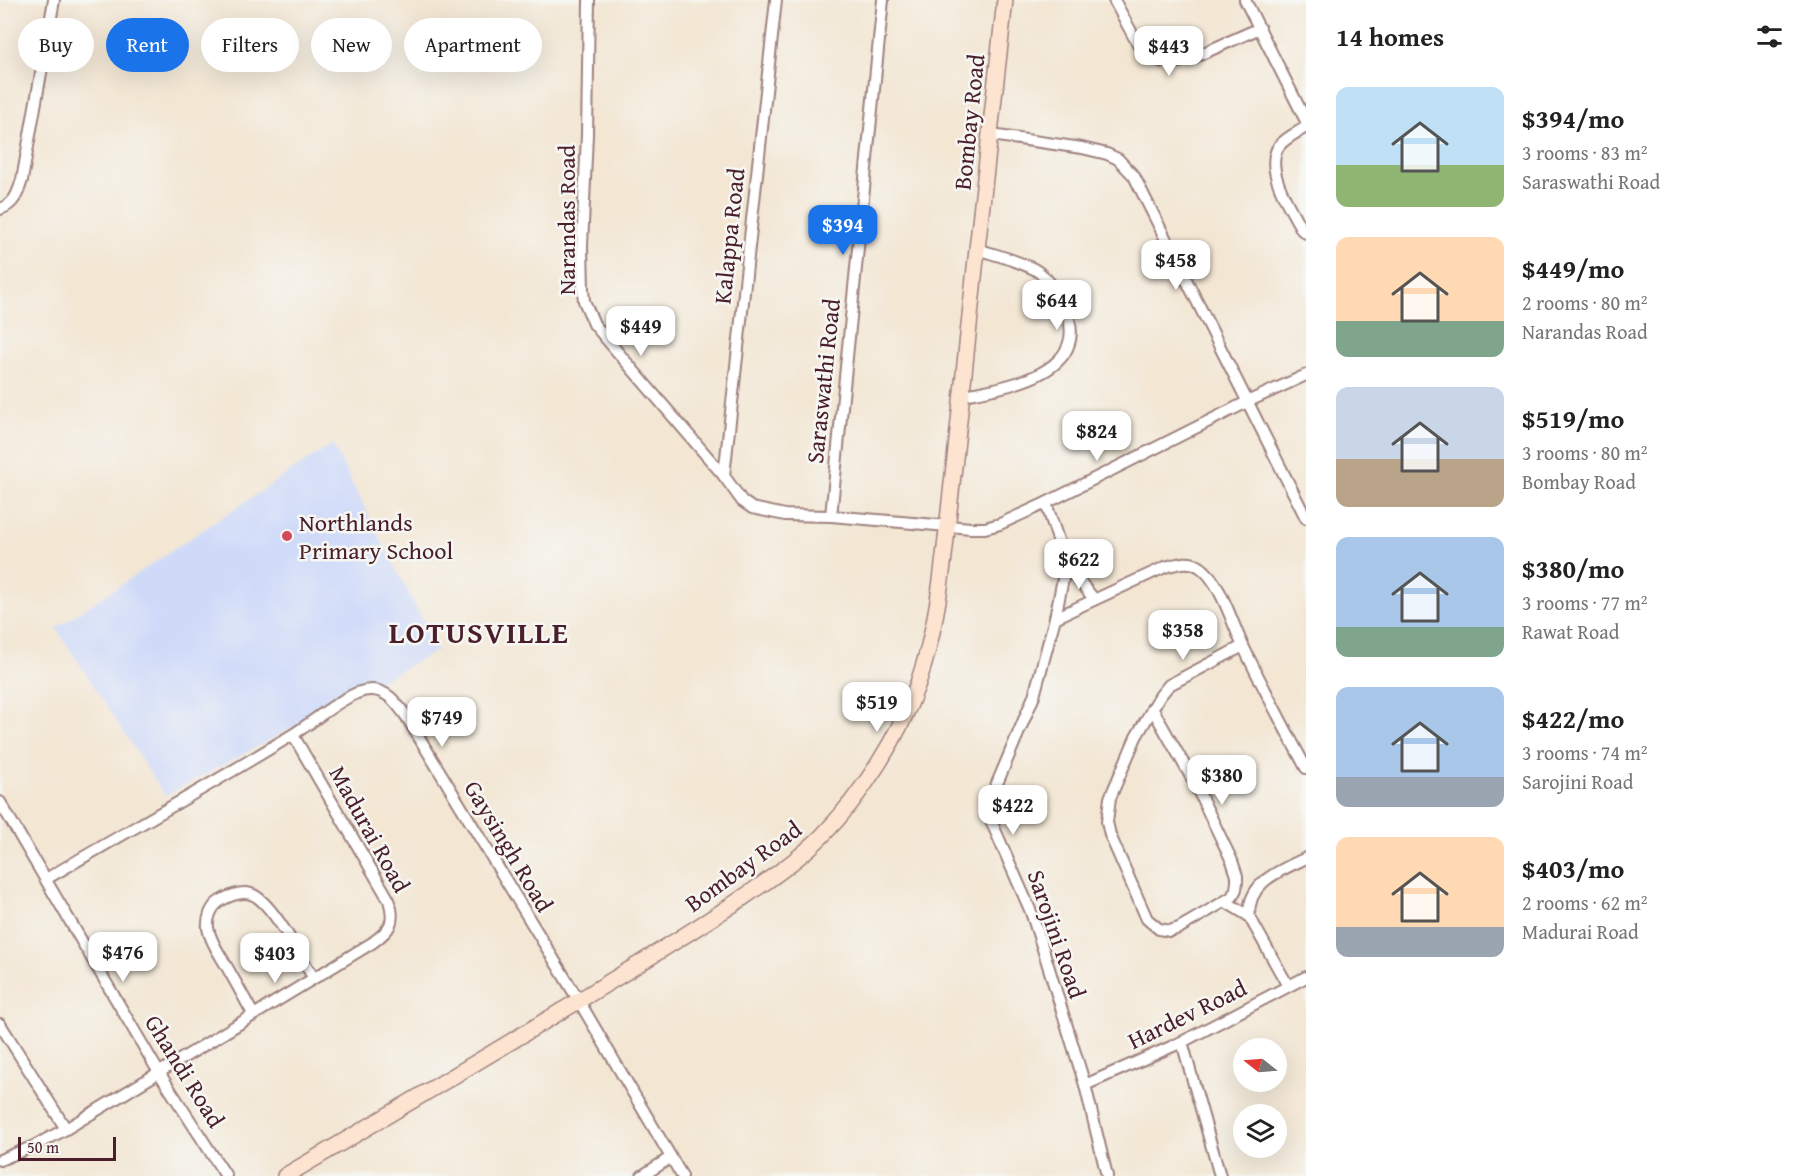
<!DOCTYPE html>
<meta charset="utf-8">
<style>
:root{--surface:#fff;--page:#f2f2f2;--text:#222;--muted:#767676;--accent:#1a73e8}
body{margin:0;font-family:"Gentium Book Plus",serif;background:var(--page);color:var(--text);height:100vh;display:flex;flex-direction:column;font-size:22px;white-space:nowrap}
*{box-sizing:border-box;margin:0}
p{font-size:20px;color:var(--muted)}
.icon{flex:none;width:33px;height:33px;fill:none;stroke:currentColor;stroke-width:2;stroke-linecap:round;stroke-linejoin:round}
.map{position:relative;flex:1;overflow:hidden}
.details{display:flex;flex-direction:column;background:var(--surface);width:510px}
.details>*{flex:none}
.top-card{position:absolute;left:18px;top:18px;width:570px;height:54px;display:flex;gap:12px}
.needle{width:39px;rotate:287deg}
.fabs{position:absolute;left:1233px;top:1038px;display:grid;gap:12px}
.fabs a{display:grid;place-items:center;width:54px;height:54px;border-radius:50%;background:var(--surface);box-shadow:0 6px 24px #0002;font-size:30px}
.scale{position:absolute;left:18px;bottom:15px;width:98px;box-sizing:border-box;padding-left:6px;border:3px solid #4a1f2b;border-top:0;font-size:16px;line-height:21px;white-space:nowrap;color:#4a1f2b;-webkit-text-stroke:4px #f6f6f2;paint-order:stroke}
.price{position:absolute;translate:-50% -51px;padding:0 14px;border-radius:12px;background:#fff;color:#222;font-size:20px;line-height:39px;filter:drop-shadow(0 2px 3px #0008)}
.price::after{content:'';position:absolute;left:50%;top:36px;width:18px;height:14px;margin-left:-9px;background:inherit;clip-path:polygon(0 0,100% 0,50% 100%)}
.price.selected{background:var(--accent);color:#fff}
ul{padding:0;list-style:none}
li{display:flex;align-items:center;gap:18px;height:150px;padding:0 30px}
li span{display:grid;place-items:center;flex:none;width:168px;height:120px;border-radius:12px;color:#555}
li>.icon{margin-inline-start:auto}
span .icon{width:72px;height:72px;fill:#fffc;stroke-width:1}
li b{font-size:26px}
h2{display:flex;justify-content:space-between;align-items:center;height:72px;padding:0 30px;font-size:26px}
.pill{padding:0 21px;border-radius:27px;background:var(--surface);box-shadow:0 6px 24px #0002;font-size:21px;line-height:54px}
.pill.selected{background:var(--accent);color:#fff}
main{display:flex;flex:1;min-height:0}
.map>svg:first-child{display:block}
</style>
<main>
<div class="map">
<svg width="1306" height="1176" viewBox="0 0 1306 1176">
<rect width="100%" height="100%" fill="#f6f6f2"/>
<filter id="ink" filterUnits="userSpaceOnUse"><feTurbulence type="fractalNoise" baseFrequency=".0167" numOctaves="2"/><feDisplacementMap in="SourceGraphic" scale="12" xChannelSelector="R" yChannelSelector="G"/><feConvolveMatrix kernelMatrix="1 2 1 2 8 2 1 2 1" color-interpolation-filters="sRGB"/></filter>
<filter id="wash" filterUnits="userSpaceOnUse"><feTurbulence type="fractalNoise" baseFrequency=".008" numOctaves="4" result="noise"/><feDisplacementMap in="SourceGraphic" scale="24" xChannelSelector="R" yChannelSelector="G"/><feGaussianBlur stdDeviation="1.35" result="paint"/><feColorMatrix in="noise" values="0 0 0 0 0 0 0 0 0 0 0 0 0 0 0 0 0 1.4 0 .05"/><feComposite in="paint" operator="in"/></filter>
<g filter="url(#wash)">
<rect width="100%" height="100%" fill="#f3e6d3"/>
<path fill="#cfdaf9" d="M 332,444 L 438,650 L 165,796 L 56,628 Z"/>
</g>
<g filter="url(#ink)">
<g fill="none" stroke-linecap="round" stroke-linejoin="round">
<defs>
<g id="street">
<path d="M 589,0 L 587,135 L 582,246 L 583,290 L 584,301 L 594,324 L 609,342 L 724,476 L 742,501 L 752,508 L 785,515 L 831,516 L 971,528 L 985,528 L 1000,524 L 1046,503 L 1247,402 L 1306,375"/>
<path d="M 1114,0 L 1141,50 L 1150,57 L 1163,62 L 1174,63 L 1188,60 L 1260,28"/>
<path d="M 1245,0 L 1306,121"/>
<path d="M 1306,127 C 1298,132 1285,138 1279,146 C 1263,169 1291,209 1302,230 L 1306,233"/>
<path d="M 991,135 L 1082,148 L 1107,154 L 1118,159 L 1134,176 L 1306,518"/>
<path d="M 0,209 C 14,205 18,193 22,180 L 54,0"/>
<path d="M 963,395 C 1007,388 1094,372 1065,308 C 1058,293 1048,277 1034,269 C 1016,260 996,255 977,249"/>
<path d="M 724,476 L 776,0"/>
<path d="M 1046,503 L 1066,564 L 1055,618 L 1034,696 L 993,793 L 991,811 L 992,823 L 1031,912 L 1043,949 L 1085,1085 L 1107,1176"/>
<path d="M 831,516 L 883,0"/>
<path d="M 1066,564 L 1094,599"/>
<path d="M 1055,618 L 1165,567 C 1177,564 1189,559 1200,567 C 1221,581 1233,627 1244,648 C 1264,689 1285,729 1306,768"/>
<path d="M 1152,708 L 1194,782 L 1232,861 L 1237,876 L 1237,882 L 1236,889 L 1232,897 L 1179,928 L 1170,931 L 1159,929 L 1147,919 L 1110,835 L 1107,822 L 1110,798 L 1136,737 L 1160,696 L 1169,685 L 1243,646"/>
<path d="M 0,802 L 158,1071 L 226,1176"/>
<path d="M 46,879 C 128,831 211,785 292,735 C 311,724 349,690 370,690 C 387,689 397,704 406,716 L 579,1001 L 682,1176"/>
<path d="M 1226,902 L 1249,916 L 1288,986"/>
<path d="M 1249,916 C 1248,881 1280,871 1306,858"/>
<path d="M 253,1014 C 243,996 234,979 224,962 C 218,952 210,940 208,928 C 207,918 211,907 220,901 C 229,896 241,891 251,894 C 271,900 301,958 313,977"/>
<path d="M 0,1024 L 66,1129"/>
<path d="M 1182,1042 L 1220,1176"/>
<path d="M 1085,1085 L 1182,1042 L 1306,977"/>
<path d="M 0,1160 L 34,1146 L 66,1129 L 372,943 C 390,930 396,923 389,900 L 293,735"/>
<path d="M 642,1176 L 670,1158"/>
</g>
<path id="secondary" d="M 285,1176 C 400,1108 515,1040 629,970 C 666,947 702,925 738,901 C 767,881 797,861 822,836 C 861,796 900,736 918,683 C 943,611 945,534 955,459 C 963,389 970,319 977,249 C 987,166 996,83 1005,0"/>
</defs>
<use href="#street" stroke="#9e827f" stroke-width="14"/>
<use href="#secondary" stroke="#9e827f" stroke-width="18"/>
<use href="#street" stroke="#fff" stroke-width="10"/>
<use href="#secondary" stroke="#fde4d1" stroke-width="15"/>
</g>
</g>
<circle fill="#d1495b" stroke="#f6f6f2" stroke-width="2" cx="287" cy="536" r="6"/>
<g text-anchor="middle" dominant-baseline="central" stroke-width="5" stroke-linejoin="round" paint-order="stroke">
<g font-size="24" fill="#4a1f2b" stroke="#f6f6f2">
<text transform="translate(969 122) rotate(-84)">Bombay Road</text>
<text transform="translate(566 220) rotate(-90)">Narandas Road</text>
<text transform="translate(729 236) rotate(-84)">Kalappa Road</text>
<text transform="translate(823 381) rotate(-84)">Saraswathi Road</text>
<text transform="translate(370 829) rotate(61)">Madurai Road</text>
<text transform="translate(509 846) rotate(59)">Gaysingh Road</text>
<text transform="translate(743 866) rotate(-36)">Bombay Road</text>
<text transform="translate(1057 934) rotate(71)">Sarojini Road</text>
<text transform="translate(1187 1014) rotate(-26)">Hardev Road</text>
<text transform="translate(185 1071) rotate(58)">Ghandi Road</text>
</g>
<g font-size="24" fill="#4a1f2b" stroke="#f6f6f2" text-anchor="start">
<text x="299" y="522">Northlands<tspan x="299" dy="28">Primary School</tspan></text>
</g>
<g font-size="30" font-weight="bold" letter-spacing="1.5" fill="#4a1f2b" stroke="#f6f6f2">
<text x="479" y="632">LOTUSVILLE</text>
</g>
</g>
</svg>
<div class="fabs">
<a><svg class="needle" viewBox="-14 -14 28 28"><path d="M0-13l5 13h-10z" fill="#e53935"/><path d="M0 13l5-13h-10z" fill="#767676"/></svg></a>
<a><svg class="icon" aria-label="layers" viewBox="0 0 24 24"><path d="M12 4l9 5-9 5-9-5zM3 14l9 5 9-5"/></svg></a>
</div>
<div class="scale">50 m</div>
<b class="price" style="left:1169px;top:77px">$443</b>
<b class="price selected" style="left:843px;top:256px">$394</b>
<b class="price" style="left:1176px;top:291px">$458</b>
<b class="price" style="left:1057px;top:331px">$644</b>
<b class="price" style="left:641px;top:357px">$449</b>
<b class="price" style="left:1097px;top:462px">$824</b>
<b class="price" style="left:1079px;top:590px">$622</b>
<b class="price" style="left:1183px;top:661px">$358</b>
<b class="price" style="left:877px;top:733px">$519</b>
<b class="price" style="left:442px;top:748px">$749</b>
<b class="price" style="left:1222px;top:806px">$380</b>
<b class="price" style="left:1013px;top:836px">$422</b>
<b class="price" style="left:123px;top:983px">$476</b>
<b class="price" style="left:275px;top:984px">$403</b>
<div class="top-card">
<a class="pill">Buy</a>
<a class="pill selected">Rent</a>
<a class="pill">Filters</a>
<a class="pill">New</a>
<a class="pill">Apartment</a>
</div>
</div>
<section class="details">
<h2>14 homes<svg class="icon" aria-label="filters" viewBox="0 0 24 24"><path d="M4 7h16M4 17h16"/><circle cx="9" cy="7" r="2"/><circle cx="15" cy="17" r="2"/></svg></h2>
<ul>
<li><span style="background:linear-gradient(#bfe0f5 65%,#8fb573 0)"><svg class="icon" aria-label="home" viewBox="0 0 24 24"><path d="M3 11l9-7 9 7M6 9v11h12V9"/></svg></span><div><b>$394/mo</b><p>3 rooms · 83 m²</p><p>Saraswathi Road</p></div></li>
<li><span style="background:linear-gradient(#ffd9b3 70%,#7fa58c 0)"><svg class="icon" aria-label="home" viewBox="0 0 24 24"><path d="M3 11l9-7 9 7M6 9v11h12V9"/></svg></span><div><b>$449/mo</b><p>2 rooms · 80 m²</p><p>Narandas Road</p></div></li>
<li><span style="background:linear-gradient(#c9d6e8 60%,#b9a48a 0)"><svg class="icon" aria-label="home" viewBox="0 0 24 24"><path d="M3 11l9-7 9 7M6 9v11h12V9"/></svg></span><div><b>$519/mo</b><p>3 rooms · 80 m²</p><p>Bombay Road</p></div></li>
<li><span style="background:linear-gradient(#a9c7e8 75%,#7fa58c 0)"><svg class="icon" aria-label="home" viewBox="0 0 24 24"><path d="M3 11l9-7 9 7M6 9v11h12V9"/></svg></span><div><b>$380/mo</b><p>3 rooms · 77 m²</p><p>Rawat Road</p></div></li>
<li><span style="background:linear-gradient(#a9c7e8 75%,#9aa5b1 0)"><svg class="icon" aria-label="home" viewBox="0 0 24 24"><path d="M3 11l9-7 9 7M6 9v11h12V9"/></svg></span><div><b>$422/mo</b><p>3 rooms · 74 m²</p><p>Sarojini Road</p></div></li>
<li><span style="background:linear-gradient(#ffd9b3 75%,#9aa5b1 0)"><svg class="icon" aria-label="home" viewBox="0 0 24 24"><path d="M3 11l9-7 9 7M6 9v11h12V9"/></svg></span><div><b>$403/mo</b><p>2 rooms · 62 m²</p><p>Madurai Road</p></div></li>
</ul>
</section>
</main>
